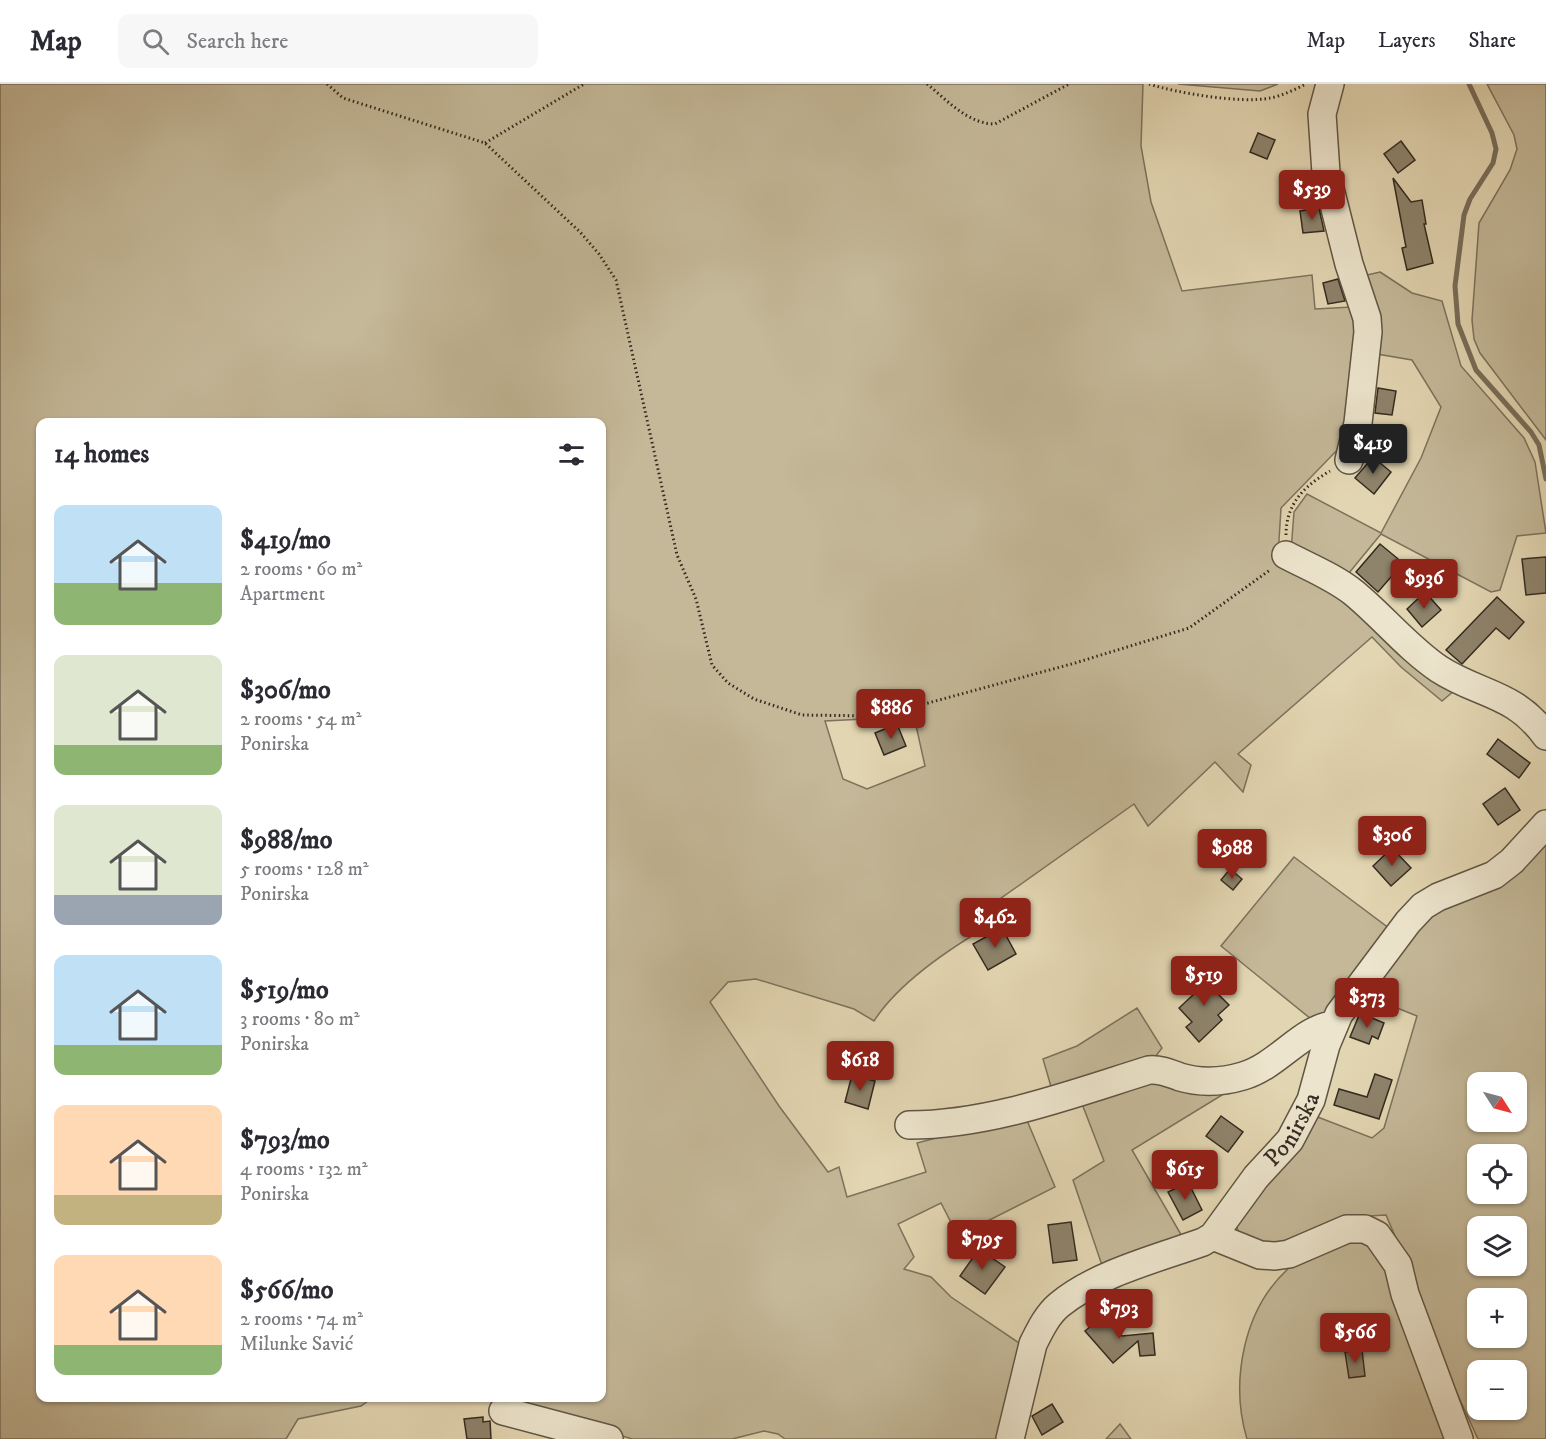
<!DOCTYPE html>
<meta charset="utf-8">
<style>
:root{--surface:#fff;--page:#f7f7f7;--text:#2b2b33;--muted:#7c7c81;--line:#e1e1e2;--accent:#8f2418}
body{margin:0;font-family:"IM FELL DW Pica",serif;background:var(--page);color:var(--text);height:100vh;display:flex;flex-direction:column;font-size:22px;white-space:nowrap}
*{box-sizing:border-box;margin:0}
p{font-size:20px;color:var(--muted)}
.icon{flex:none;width:33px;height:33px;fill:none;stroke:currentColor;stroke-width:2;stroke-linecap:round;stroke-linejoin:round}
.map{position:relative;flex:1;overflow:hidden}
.drawer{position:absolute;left:36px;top:334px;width:570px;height:984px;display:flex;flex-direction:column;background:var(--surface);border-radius:12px;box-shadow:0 2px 4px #0004}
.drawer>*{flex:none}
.needle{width:39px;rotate:126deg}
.buttons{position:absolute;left:1467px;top:988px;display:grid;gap:12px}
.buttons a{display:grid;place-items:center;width:60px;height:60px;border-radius:12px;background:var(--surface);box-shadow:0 2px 4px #0004;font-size:30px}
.price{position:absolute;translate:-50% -51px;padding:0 14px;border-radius:6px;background:var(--accent);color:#fff;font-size:20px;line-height:39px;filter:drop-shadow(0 2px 3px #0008)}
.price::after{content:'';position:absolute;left:50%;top:36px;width:18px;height:14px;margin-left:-9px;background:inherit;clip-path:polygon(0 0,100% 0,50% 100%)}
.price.on{background:#222;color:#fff}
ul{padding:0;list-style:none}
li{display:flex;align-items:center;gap:18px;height:150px;padding:0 18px}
li span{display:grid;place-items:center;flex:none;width:168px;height:120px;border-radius:12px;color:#555}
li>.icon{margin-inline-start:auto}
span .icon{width:72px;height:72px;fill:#fffc;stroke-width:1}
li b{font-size:26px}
h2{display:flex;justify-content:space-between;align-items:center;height:72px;padding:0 18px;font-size:26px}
header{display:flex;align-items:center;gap:36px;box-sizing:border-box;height:84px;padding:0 30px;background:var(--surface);border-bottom:2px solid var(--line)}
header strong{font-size:28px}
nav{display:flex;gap:33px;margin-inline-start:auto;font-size:21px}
.search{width:420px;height:54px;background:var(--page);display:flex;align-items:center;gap:15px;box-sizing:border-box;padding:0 21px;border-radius:12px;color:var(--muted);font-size:22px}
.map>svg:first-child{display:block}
</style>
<header>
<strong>Map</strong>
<div class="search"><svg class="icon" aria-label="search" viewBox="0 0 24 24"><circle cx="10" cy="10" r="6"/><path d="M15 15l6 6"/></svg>Search here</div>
<nav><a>Map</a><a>Layers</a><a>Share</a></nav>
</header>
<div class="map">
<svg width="1546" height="1355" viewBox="0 0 1546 1355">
<rect width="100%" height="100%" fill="#e2d5b1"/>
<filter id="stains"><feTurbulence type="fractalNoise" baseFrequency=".00333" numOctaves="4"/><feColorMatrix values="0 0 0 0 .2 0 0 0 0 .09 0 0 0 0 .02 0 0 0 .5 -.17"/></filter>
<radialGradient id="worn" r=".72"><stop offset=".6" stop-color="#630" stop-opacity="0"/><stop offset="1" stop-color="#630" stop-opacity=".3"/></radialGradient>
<g fill="#c4b898" stroke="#7c725c" stroke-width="1.5" fill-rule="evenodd">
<path d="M 0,0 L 1143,0 L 1141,62 L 1151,118 L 1182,207 L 1312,191 L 1315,225 L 1352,223 L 1360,263 L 1346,323 L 1344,359 L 1281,424 L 1278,472 L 1313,493 L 1455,606 L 1442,617 L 1401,583 L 1372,553 L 1238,670 L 1251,681 L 1243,708 L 1215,678 L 1148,742 L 1134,720 L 997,817 L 1004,833 C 961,857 901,895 874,937 L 854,925 L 756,895 L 728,898 L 710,918 L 779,1022 L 828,1088 L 839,1083 L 847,1113 L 926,1088 L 917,1059 L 1004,1036 L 1023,1027 L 1055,1103 L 958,1152 L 941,1119 L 898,1140 L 914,1173 L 904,1185 L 931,1193 L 951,1213 L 1025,1263 L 999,1355 L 785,1355 L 778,1350 L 764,1347 L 732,1355 L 632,1355 L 529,1323 L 521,1314 L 602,1314 L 602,339 L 40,339 L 40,1314 L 372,1314 L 361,1322 L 298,1335 L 286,1355 L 0,1355 ZM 913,628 L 925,682 L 867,705 L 843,695 L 825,637 L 885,634 Z"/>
<path d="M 1178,0 L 1278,0 L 1260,7 Z"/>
<path d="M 1487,0 L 1546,0 L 1546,356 L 1480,269 L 1474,255 L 1472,236 L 1479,139 L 1510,86 L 1517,65 L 1514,51 Z"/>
<path d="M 1380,188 L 1412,209 L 1442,217 L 1461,282 L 1524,354 L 1535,378 L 1546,449 L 1517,452 L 1500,506 L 1491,508 L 1381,450 L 1344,495 L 1291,467 L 1294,428 L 1307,410 L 1381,449 L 1421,374 L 1441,323 L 1412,276 L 1377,270 L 1358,193 Z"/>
<path d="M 1546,759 L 1546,1355 L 1478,1355 L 1445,1283 L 1418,1206 L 1386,1131 L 1351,1133 L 1269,1162 L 1238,1148 L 1236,1138 L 1315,1032 L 1372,1054 L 1384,1044 L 1417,932 L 1362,910 L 1424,837 ZM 1478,999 L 1516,999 L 1516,1038 L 1478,1038 ZM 1478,1071 L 1516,1071 L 1516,1110 L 1478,1110 ZM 1478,1143 L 1516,1143 L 1516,1182 L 1478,1182 ZM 1478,1215 L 1516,1215 L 1516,1254 L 1478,1254 ZM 1478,1287 L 1516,1287 L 1516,1326 L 1478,1326 Z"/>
<path d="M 1294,773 L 1394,848 L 1327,928 L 1311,935 L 1221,862 Z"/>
<path d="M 1137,924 L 1162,964 L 1155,973 L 1052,1006 L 1043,975 L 1077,962 Z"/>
<path d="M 1149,994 L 1222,1011 L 1132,1066 L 1183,1154 L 1105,1190 L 1073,1096 L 1104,1077 L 1079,1012 Z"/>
<path d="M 1344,1151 L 1379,1162 L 1452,1355 L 1247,1355 C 1230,1298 1243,1225 1289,1184 C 1305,1169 1325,1160 1344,1151 Z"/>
<path d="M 1120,1340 L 1131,1355 L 1106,1355 Z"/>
</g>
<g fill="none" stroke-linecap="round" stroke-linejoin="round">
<path stroke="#796e5a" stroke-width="5" d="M 1469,0 L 1492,49 L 1496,65 L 1493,79 L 1470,115 L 1464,131 L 1455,202 L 1458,240 L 1476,286 L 1531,348 L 1539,361 L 1546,395"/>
</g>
<g fill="#8e836b" stroke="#342b20" stroke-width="1.5">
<path d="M 1258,49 L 1275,56 L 1267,75 L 1250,68 Z"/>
<path d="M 1401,57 L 1415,76 L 1398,89 L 1384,70 Z"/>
<path d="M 1393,94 L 1411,118 L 1422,116 L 1426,140 L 1424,140 L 1433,179 L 1407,186 L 1402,164 L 1406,163 Z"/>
<path d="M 1319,124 L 1324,147 L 1303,149 L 1300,127 Z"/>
<path d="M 1338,195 L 1345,217 L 1328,220 L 1323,199 Z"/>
<path d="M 1378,304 L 1396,307 L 1392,331 L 1375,329 Z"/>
<path d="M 1373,373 L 1391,388 L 1374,410 L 1355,394 Z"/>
<path d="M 1380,460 L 1403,479 L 1378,508 L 1356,488 Z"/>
<path d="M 1546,473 L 1546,509 L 1526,511 L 1522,475 Z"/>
<path d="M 1425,508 L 1441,526 L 1422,543 L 1407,525 Z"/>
<path d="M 1497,513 L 1524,538 L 1509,555 L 1496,544 L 1462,580 L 1446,566 Z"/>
<path d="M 897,640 L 906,662 L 884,671 L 875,649 Z"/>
<path d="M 1498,655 L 1530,679 L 1519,694 L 1487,670 Z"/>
<path d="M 1505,704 L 1520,726 L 1498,741 L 1483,720 Z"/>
<path d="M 1392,764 L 1411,784 L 1391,802 L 1373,782 Z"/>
<path d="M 1230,785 L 1242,795 L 1233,806 L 1221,796 Z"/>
<path d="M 1002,844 L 1016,870 L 988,886 L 973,860 Z"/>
<path d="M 1207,889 L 1223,907 L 1219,911 L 1229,921 L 1218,931 L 1222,936 L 1199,958 L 1186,943 L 1192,938 L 1179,924 L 1194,910 L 1189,905 Z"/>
<path d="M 1360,929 L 1384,939 L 1378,955 L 1372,952 L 1369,960 L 1350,953 Z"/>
<path d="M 1375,990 L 1392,996 L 1379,1035 L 1334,1021 L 1339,1005 L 1367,1013 Z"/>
<path d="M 852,991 L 875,997 L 868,1025 L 845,1018 Z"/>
<path d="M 1221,1032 L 1243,1048 L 1228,1068 L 1206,1052 Z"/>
<path d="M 1188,1098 L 1202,1126 L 1183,1136 L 1168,1108 Z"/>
<path d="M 1071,1138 L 1077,1176 L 1053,1179 L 1048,1141 Z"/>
<path d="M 979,1165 L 1005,1183 L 985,1210 L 960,1192 Z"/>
<path d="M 1104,1231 L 1122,1252 L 1153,1249 L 1155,1271 L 1140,1272 L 1138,1257 L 1113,1279 L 1085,1247 Z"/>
<path d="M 1362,1266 L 1365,1292 L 1349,1294 L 1345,1268 Z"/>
<path d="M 1052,1320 L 1063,1338 L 1042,1351 L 1032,1332 Z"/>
<path d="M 483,1333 L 483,1338 L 490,1337 L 491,1355 L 467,1355 L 464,1335 Z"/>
</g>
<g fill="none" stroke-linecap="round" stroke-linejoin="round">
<defs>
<g id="minor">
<path d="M 1330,0 L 1322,30 L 1326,89 L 1349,180 L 1367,234 L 1368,248 L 1358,339 L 1349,376"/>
<path d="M 1286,471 C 1309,483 1334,493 1354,509 C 1383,533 1408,564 1439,585 C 1479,611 1514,608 1546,652"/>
<path d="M 909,1041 C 990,1041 1072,1010 1149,986 C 1161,985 1169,989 1180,993 C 1200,999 1223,998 1243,992 C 1279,981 1302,944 1334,941"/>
<path d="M 1213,1152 L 1260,1171 L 1275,1172 L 1289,1170 L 1347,1145 L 1365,1145 L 1377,1151 L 1398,1181 L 1405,1210 L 1459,1355"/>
<path d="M 503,1327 L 609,1355"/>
<path id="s1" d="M 1010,1355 L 1033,1260 C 1040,1246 1047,1231 1059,1221 C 1096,1190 1158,1174 1203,1158 L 1213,1152 L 1256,1093 L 1290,1056 L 1311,1016 L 1326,961 L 1339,930 L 1408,838 L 1423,822 L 1438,813 L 1494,791 L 1512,777 L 1546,740"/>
</g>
</defs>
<use href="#minor" stroke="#605644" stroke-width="30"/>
<g stroke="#342b20" stroke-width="3" stroke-dasharray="1.5 3" stroke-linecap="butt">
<path d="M 327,0 L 343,14 L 485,59 L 580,148 L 599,170 L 616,196 L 677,471 L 696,515 L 712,581 L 728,599 L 754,615 L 802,631 L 871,632 L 895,628 L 1075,579 L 1189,544 L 1270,486"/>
<path d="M 927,0 C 947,16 968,40 995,40 L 1069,0"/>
<path d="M 1149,0 C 1177,9 1242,20 1270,14 C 1282,12 1296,5 1306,0"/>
<path d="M 485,59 L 584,0"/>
<path d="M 1286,451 C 1286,420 1304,402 1330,387"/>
</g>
<use href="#minor" stroke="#ece4cc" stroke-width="27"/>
</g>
<g text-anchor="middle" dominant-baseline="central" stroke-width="6" stroke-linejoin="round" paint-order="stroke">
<g font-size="24" fill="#342b20" stroke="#ece4cc">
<text stroke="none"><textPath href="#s1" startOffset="448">Ponirska</textPath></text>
</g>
</g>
<rect width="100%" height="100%" filter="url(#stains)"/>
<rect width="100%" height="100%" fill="url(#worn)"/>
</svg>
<div class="buttons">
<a><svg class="needle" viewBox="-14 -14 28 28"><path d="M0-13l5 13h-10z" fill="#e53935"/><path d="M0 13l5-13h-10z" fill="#7c7c81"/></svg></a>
<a><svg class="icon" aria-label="locate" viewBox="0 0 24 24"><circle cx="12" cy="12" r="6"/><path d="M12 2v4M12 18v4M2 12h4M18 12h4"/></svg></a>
<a><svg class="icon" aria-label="layers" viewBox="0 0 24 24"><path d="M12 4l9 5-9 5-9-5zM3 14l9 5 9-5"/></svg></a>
<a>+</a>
<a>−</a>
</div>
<b class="price" style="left:1312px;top:137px">$539</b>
<b class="price on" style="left:1373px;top:391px">$419</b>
<b class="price" style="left:1424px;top:526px">$936</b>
<b class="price" style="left:891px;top:656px">$886</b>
<b class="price" style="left:1392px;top:783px">$306</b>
<b class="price" style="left:1232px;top:796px">$988</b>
<b class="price" style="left:995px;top:865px">$462</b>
<b class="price" style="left:1204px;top:923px">$519</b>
<b class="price" style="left:1367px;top:945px">$373</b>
<b class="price" style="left:860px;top:1008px">$618</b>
<b class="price" style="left:1185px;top:1117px">$615</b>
<b class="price" style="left:982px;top:1187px">$795</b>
<b class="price" style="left:1119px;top:1256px">$793</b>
<b class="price" style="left:1355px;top:1280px">$566</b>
<section class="drawer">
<h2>14 homes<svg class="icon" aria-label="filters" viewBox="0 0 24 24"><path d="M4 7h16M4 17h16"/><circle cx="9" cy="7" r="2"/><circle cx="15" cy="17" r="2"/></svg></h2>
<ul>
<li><span style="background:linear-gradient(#bfe0f5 65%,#8fb573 0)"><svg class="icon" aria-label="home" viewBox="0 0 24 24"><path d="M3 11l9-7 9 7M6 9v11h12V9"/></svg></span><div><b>$419/mo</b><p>2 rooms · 60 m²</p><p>Apartment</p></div></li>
<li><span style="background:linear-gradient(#dfe7d0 75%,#8fb573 0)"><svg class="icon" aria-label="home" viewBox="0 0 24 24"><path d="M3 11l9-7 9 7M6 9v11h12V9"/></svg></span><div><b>$306/mo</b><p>2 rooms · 54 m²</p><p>Ponirska</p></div></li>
<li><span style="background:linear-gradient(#dfe7d0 75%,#9aa5b1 0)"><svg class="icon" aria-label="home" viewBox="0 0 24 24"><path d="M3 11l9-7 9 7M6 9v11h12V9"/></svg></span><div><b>$988/mo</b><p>5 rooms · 128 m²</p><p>Ponirska</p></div></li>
<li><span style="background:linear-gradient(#bfe0f5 75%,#8fb573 0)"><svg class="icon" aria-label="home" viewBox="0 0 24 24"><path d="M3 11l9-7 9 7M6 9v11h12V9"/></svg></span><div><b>$519/mo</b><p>3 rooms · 80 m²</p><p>Ponirska</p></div></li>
<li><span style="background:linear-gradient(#ffd9b3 75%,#c2b280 0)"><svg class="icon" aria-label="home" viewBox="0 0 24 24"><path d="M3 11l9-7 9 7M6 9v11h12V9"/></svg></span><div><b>$793/mo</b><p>4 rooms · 132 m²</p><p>Ponirska</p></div></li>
<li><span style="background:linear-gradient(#ffd9b3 75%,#8fb573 0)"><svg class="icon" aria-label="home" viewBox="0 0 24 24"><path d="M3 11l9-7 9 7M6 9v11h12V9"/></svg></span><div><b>$566/mo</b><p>2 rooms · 74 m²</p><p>Milunke Savić</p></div></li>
</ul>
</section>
</div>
